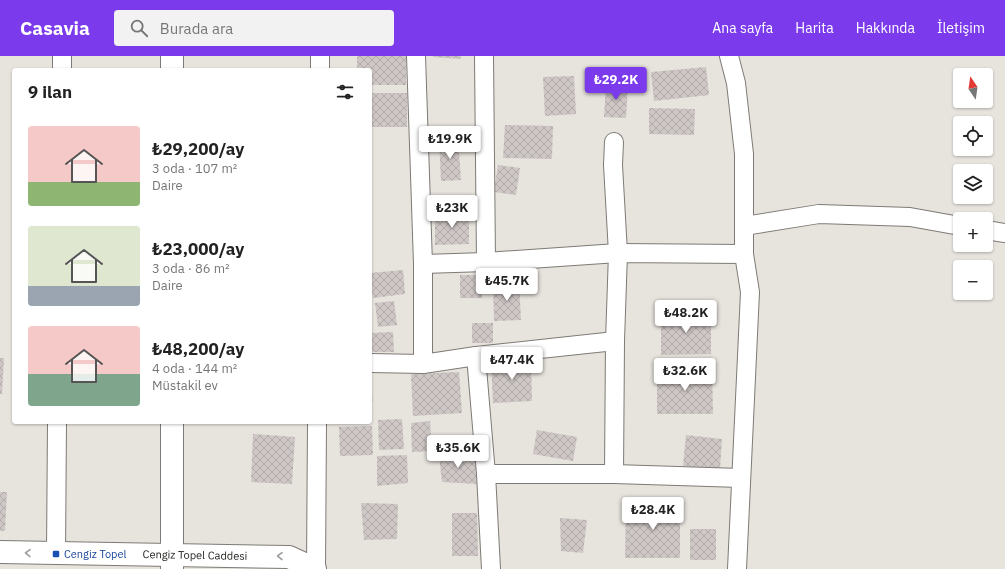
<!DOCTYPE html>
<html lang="tr">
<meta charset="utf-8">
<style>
:root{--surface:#fff;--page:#f2f2f2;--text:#222;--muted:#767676;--accent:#7c3aed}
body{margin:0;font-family:"IBM Plex Sans",sans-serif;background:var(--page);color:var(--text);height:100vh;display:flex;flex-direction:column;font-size:15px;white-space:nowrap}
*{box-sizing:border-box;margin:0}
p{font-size:13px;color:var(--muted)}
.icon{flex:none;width:22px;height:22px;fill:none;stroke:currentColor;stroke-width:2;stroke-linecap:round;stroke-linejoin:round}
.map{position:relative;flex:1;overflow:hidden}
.sheet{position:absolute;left:12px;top:12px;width:360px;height:356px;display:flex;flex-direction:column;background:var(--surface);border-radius:4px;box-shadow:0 1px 3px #0004}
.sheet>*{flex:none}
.needle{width:26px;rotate:347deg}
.buttons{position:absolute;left:953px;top:12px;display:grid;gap:8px}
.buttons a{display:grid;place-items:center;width:40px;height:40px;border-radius:4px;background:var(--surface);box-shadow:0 1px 3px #0004;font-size:20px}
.price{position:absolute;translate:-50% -34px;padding:0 9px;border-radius:4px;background:#fff;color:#222;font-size:13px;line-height:26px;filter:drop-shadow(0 1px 2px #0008)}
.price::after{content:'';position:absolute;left:50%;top:24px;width:12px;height:9px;margin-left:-6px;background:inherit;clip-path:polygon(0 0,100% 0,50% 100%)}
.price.current{background:var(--accent);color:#fff}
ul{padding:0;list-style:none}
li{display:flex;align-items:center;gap:12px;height:100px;padding:0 16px}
li span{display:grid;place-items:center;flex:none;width:112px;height:80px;border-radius:4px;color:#555}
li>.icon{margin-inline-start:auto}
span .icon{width:48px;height:48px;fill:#fffc;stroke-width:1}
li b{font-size:17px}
h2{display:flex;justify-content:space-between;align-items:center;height:48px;padding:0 16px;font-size:17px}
header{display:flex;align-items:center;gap:24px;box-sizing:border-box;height:56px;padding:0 20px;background:var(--accent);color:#fff}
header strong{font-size:19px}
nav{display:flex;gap:22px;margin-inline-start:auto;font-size:14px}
.search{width:280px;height:36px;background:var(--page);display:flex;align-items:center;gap:10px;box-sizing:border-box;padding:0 14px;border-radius:4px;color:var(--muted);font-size:15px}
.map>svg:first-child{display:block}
</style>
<header>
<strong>Casavia</strong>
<div class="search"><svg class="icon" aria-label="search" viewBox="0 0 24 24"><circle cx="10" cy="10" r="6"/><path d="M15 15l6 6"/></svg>Burada ara</div>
<nav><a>Ana sayfa</a><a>Harita</a><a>Hakkında</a><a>İletişim</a></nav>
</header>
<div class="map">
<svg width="1005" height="513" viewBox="0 0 1005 513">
<defs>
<pattern id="building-cross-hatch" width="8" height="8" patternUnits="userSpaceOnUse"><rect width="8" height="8" fill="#cfc7c6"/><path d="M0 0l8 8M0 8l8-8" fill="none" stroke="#b1abaa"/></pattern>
</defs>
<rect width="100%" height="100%" fill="#e7e3dd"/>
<g fill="url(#building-cross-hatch)">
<path d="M 357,0 L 406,0 L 406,29 L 370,29 L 370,14 L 357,14 Z"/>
<path d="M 433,0 L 461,0 L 461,3 L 433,1 Z"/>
<path d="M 706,11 L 709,39 L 654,45 L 651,16 Z"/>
<path d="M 574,20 L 576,58 L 545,60 L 543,21 Z"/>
<path d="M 606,28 L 628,30 L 626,62 L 604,61 Z"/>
<rect x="370" y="37" width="37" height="34"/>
<path d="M 649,52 L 695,53 L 694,79 L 649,78 Z"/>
<path d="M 505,69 L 553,70 L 552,103 L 503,102 Z"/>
<path d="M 458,82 L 461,124 L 441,125 L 439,83 Z"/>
<path d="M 498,109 L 520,112 L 516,139 L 494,136 Z"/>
<path d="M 435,158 L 469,158 L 469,188 L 435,189 Z"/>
<path d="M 403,214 L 405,238 L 373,242 L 370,217 Z"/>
<rect x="460" y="219" width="22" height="23"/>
<path d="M 519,226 L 521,264 L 494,265 L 493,227 Z"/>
<path d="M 394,245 L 397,269 L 378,271 L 375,247 Z"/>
<path d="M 661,258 L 711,258 L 711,298 L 661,299 Z"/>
<rect x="472" y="267" width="21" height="20"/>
<path d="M 393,276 L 394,296 L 371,296 L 370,277 Z"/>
<path d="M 0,302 L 4,302 L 2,338 L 0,338 Z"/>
<path d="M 531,303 L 532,345 L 493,347 L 491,304 Z"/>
<path d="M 657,313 L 712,313 L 713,358 L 657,358 Z"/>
<path d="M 459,316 L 462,357 L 413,360 L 411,318 Z"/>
<path d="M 370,331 L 373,345 L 370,346 Z"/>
<path d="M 402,363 L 404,393 L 379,394 L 378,364 Z"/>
<path d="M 430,365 L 432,395 L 412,396 L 411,367 Z"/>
<path d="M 372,370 L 373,399 L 340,400 L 339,371 Z"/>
<path d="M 537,374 L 577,381 L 573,405 L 533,398 Z"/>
<path d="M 253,378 L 295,381 L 292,428 L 251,426 Z"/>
<path d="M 686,379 L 722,383 L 720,413 L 683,410 Z"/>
<path d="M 407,399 L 408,427 L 377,430 L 377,400 Z"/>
<path d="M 439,400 L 475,400 L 477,428 L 442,426 Z"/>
<path d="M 0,436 L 7,436 L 5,475 L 0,475 Z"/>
<path d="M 361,447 L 398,448 L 397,483 L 364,484 Z"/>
<path d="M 626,447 L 680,447 L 680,502 L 625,502 Z"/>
<path d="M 452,457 L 477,457 L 478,500 L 452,500 Z"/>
<path d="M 560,462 L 587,464 L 583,497 L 561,495 Z"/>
<rect x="690" y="473" width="26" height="31"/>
</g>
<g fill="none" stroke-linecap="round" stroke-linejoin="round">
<defs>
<g id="minor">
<path d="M 416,0 L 423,208 L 423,308"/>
<path d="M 484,0 L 486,206"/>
<path d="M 729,0 L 736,27 L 744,98 L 744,198 L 750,236 L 737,513"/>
<path d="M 62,14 L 62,0"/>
<path d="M 320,14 L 320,0"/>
<path d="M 614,86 L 613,109 L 618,197 L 615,285 L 614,418"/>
<path d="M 744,170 L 819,158 L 910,161 L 960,170"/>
<path d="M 986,174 L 1005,177"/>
<path d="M 423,208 L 486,206 L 618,197 L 744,198"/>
<path d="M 476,300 L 615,285"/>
<path d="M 370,307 L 423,308 L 476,300 L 486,418 L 491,513"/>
<path d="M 486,418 L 614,418 L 741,422"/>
<path d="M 56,498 L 57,366"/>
<path d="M 316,513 L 317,366"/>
</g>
<g id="tertiary">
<path d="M 172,0 L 172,14"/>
<path d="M 172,366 L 172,513"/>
<path d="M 0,496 L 289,501 L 315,513"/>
</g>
</defs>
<use href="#minor" stroke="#7e7a75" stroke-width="20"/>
<use href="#tertiary" stroke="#7e7a75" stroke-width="24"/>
<use href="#minor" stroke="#fff" stroke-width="18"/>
<use href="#tertiary" stroke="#fff" stroke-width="22"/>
</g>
<defs><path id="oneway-chevron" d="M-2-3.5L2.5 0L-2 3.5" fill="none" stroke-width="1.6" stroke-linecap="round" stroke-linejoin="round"/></defs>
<g stroke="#9c9c9b">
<use href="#oneway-chevron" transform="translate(28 497) rotate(-179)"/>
<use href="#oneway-chevron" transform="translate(280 500) rotate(-179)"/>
</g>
<rect fill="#1a4fb4" stroke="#fff" stroke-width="1.5" x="52" y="494" width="8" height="8" rx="2"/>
<g text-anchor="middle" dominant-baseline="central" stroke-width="3" stroke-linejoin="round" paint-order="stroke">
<g font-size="11" fill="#164399" stroke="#fff" text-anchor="start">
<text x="64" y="498">Cengiz Topel</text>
</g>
<g font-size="11" fill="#232220" stroke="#fff">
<text transform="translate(195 499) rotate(1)">Cengiz Topel Caddesi</text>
</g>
</g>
</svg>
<div class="buttons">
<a><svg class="needle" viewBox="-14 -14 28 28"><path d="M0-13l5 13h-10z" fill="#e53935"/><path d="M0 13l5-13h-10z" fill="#767676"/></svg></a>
<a><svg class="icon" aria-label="locate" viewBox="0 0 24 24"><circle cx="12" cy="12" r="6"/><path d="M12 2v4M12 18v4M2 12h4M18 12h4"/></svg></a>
<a><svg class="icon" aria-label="layers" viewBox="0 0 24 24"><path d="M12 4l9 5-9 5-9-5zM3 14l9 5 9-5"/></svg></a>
<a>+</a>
<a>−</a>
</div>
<b class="price current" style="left:616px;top:45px">₺29.2K</b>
<b class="price" style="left:450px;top:104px">₺19.9K</b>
<b class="price" style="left:452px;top:173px">₺23K</b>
<b class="price" style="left:507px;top:246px">₺45.7K</b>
<b class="price" style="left:686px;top:278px">₺48.2K</b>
<b class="price" style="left:512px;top:325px">₺47.4K</b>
<b class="price" style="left:685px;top:336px">₺32.6K</b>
<b class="price" style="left:458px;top:413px">₺35.6K</b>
<b class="price" style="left:653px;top:475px">₺28.4K</b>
<section class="sheet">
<h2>9 ilan<svg class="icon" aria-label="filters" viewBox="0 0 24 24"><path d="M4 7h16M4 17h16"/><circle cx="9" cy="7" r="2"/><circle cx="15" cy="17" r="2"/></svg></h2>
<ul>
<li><span style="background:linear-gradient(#f6c9c9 70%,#8fb573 0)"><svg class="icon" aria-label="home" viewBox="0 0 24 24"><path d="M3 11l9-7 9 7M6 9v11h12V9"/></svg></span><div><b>₺29,200/ay</b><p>3 oda · 107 m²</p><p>Daire</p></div></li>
<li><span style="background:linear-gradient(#dfe7d0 75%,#9aa5b1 0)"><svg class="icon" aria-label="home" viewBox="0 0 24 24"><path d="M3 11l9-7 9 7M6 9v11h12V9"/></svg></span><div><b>₺23,000/ay</b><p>3 oda · 86 m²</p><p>Daire</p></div></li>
<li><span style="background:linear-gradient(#f6c9c9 60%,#7fa58c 0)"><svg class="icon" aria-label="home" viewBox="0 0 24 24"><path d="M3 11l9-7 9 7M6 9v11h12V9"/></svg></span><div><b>₺48,200/ay</b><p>4 oda · 144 m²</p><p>Müstakil ev</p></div></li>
</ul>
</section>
</div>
